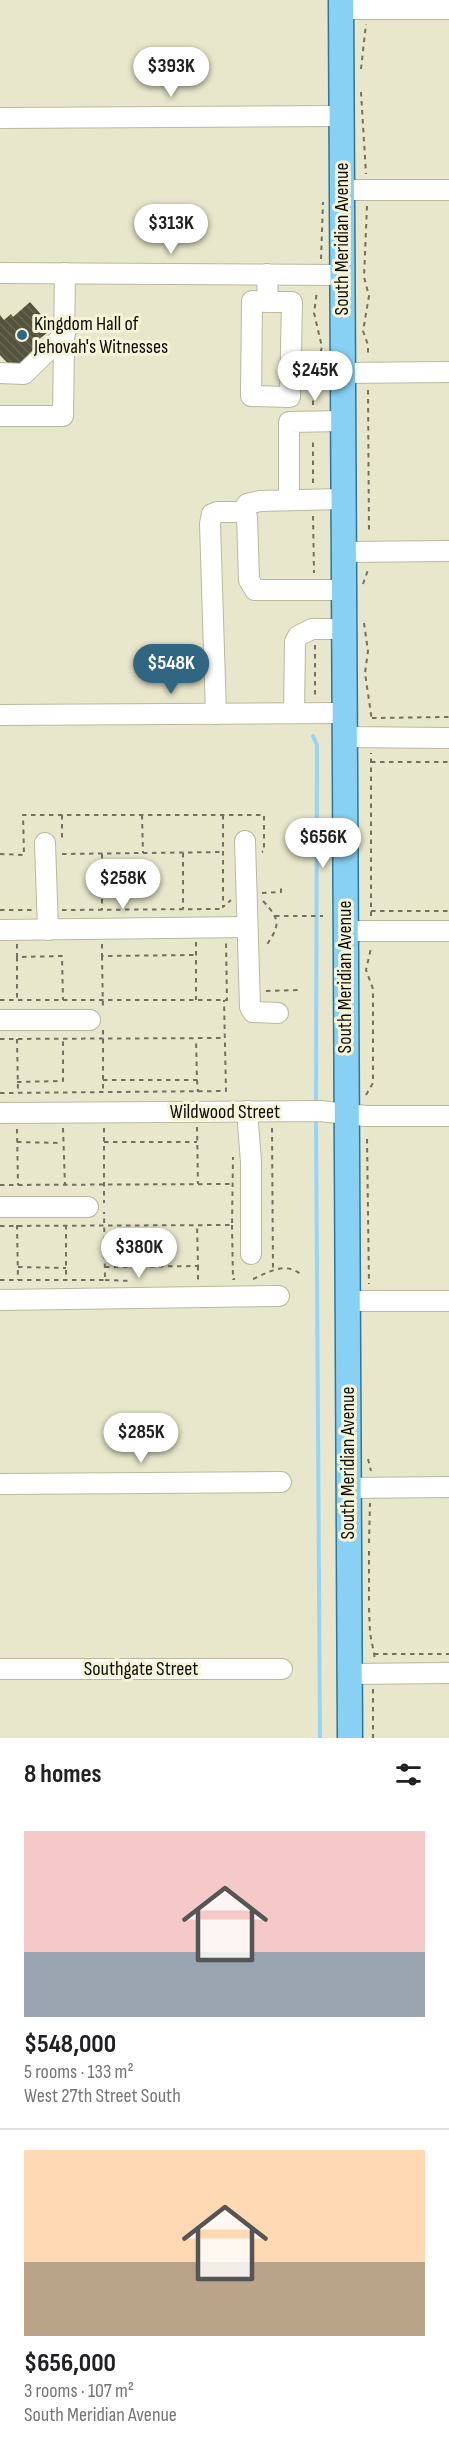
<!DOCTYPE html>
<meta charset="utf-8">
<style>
:root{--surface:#fff;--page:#f6f6f6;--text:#202124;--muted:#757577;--line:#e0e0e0;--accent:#316682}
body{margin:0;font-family:"Sofia Sans Condensed",sans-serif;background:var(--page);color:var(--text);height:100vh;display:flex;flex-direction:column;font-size:22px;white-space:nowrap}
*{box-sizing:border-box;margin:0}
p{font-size:20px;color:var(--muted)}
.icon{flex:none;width:33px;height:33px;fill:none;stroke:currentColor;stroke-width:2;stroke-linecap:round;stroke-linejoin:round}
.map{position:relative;height:1738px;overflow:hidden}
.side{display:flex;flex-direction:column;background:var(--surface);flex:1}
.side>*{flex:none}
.price{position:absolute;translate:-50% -51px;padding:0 14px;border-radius:21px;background:#fff;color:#222;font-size:20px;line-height:39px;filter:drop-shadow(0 2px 3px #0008)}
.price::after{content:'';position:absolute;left:50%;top:36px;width:18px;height:14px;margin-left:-9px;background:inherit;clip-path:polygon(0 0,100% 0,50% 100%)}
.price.selected{background:var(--accent);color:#fff}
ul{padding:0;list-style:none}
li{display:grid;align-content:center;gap:12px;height:318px;padding:0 24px}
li+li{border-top:2px solid var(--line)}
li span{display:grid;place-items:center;height:186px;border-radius:0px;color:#555}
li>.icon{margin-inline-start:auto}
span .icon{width:108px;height:108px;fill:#fffc;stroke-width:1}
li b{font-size:26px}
h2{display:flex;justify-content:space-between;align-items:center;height:72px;padding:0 24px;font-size:26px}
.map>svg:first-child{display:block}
</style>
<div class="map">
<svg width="449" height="1738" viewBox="0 0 449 1738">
<defs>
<pattern id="building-back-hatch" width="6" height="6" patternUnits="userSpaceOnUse" patternTransform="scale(1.5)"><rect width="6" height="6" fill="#54533c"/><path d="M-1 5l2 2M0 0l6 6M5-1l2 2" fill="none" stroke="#686754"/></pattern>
</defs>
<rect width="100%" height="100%" fill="#e8e7cb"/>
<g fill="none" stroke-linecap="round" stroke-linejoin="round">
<g stroke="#94d5fa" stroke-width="4">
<path d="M 313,736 L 317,745 L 316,1100"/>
<path d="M 316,1122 L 320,1738"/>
</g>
</g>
<path fill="url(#building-back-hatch)" d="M 30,302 L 53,328 L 37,341 L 40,345 L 13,369 L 0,355 L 0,315 L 4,320 L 11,314 L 13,317 Z"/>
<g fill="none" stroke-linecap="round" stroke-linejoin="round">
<defs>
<g id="minor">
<path d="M 341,9 L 449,9"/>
<path d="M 0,118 L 341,116"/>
<path d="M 342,190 L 449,190"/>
<path d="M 0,273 L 341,275"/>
<path d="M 267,274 L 268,302 L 252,301 L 251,396 L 290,397 L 292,302 L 268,302"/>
<path d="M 0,373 L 24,374 L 65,334"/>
<path d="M 342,373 L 449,372"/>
<path d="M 0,416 L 63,416 L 65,273"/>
<path d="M 289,500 L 289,422 L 342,421"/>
<path d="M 242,512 L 247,504 L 260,501 L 342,499"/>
<path d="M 342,552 L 449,551"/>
<path d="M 294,713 L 295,642 L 298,636 L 312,629 L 343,629"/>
<path d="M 216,714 L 210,524 L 212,514 L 217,512 L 242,512 L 247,517 L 249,580 L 255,590 L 343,590"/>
<path d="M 0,715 L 343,713"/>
<path d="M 343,737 L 449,738"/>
<path d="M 245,841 L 250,1007 L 253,1012 L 278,1013"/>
<path d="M 45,843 L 48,930"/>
<path d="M 0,930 L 247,927"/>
<path d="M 344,931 L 449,931"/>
<path d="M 0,1020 L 90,1020"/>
<path d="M 247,1111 L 251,1162 L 251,1254"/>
<path d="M 0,1113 L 320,1111 L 366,1116 L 449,1116"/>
<path d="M 0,1207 L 88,1207"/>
<path d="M 0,1300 L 279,1296"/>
<path d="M 347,1301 L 449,1301"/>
<path d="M 0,1484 L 281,1482"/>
<path d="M 348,1488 L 449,1487"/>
<path d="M 0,1669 L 282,1669"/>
<path d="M 349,1674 L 449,1673"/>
</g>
<path id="major" d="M 341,0 L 350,1738"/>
</defs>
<use href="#minor" stroke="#bab99e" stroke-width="22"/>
<use href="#major" stroke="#2a789b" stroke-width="27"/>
<g stroke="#727160" stroke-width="2" stroke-dasharray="4.5 4.5" stroke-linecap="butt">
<path d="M 361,69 L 366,24"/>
<path d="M 361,92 L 366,174"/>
<path d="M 367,206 L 364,277 L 369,296 L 363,331 L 368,345 L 368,357"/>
<path d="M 321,259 L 323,202"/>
<path d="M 368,390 L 369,534"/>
<path d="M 313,405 L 313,377 L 322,347 L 314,313 L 317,291"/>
<path d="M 313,483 L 313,438"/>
<path d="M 313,516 L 314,573"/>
<path d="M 363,584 L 369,567"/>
<path d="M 364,623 L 368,651 L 365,673 L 372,721"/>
<path d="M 315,645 L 315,696"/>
<path d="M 372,718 L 449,717"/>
<path d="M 371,762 L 449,762"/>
<path d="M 62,815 L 62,842"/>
<path d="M 142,815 L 143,853"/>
<path d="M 223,815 L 223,907 L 231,900"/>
<path d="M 183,853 L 183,909"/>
<path d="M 0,854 L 24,855 L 23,815 L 264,815 L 264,851 L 262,852"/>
<path d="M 62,854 L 223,852"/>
<path d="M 102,854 L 102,910"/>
<path d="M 262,893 L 281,892 L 281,888"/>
<path d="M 263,901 C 282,921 279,926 266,946"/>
<path d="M 0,910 L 32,910"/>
<path d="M 62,910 L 220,909 L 223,907"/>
<path d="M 371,911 L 449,911"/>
<path d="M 275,916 L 323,916"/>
<path d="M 371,916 L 371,753"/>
<path d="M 196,942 L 196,1000"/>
<path d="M 17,944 L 17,957 L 62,956 L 63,1000"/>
<path d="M 102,944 L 102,956 L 196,955"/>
<path d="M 102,956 L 103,1010"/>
<path d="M 17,957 L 17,999"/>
<path d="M 266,991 L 300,990"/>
<path d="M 0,1000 L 227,1000 L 226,943"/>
<path d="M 103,1030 L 103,1092"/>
<path d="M 0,1039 L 225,1038"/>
<path d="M 17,1039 L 18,1093"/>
<path d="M 103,1080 L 197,1080 L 196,1039"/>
<path d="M 197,1080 L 198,1092"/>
<path d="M 17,1082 L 63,1081 L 63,1039"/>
<path d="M 0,1093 L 226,1091 L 224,1000"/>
<path d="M 366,1095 L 373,1083 L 373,989 L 366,970 L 371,948"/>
<path d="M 197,1127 L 198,1184"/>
<path d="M 63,1128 L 65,1185"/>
<path d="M 104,1128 L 104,1203"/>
<path d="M 272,1128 L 273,1268"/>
<path d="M 17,1129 L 18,1185"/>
<path d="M 367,1139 L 369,1284"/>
<path d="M 17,1142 L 62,1143"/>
<path d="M 104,1142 L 197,1142"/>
<path d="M 0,1185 L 233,1184"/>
<path d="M 17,1225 L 18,1280"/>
<path d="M 66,1225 L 66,1279"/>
<path d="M 232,1225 L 233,1279 L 235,1279"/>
<path d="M 0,1226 L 232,1225 L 233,1157"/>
<path d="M 198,1266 L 198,1281"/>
<path d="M 18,1267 L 66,1268"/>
<path d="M 105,1267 L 198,1266 L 197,1225"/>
<path d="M 253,1279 C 271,1271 286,1261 303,1276"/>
<path d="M 0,1280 L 105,1280 L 104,1212"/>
<path d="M 105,1280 L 132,1281"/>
<path d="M 368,1459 L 371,1471"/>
<path d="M 369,1543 L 370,1503"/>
<path d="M 369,1551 L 369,1603"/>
<path d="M 369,1608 L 370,1633 L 375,1659"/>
<path d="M 374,1654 L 449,1654"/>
<path d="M 373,1689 L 373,1738"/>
</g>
<use href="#minor" stroke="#fff" stroke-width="20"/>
<use href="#major" stroke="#88d1f4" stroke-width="24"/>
</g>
<circle fill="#316682" stroke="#f5f4d8" stroke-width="2" cx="22" cy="335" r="6"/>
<g text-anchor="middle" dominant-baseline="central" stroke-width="6" stroke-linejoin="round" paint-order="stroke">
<g font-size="20" fill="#0d0c04" stroke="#f5f4d8">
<text transform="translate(342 239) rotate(-90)">South Meridian Avenue</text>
<text transform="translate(345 977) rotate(-90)">South Meridian Avenue</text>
<text x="225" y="1112">Wildwood Street</text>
<text transform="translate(348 1463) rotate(-90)">South Meridian Avenue</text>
<text x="141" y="1669">Southgate Street</text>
</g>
<g font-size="20" fill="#0d0c04" stroke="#f5f4d8" text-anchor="start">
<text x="34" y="324">Kingdom Hall of<tspan x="34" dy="23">Jehovah's Witnesses</tspan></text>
</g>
</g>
</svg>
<b class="price" style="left:171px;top:98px">$393K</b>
<b class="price" style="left:171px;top:255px">$313K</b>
<b class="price" style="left:315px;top:402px">$245K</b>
<b class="price selected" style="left:171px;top:695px">$548K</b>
<b class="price" style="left:323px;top:869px">$656K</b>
<b class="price" style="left:123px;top:910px">$258K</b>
<b class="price" style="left:139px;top:1279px">$380K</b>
<b class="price" style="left:141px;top:1464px">$285K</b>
</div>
<section class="side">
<h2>8 homes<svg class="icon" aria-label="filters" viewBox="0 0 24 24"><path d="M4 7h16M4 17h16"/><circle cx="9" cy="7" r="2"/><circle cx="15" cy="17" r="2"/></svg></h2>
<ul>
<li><span style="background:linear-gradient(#f6c9c9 65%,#9aa5b1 0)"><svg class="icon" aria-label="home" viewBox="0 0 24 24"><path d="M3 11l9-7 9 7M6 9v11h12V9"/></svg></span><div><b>$548,000</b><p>5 rooms · 133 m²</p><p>West 27th Street South</p></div></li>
<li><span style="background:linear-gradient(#ffd9b3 60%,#b9a48a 0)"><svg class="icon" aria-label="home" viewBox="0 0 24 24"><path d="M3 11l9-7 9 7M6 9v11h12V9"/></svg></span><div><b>$656,000</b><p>3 rooms · 107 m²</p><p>South Meridian Avenue</p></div></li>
</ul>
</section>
